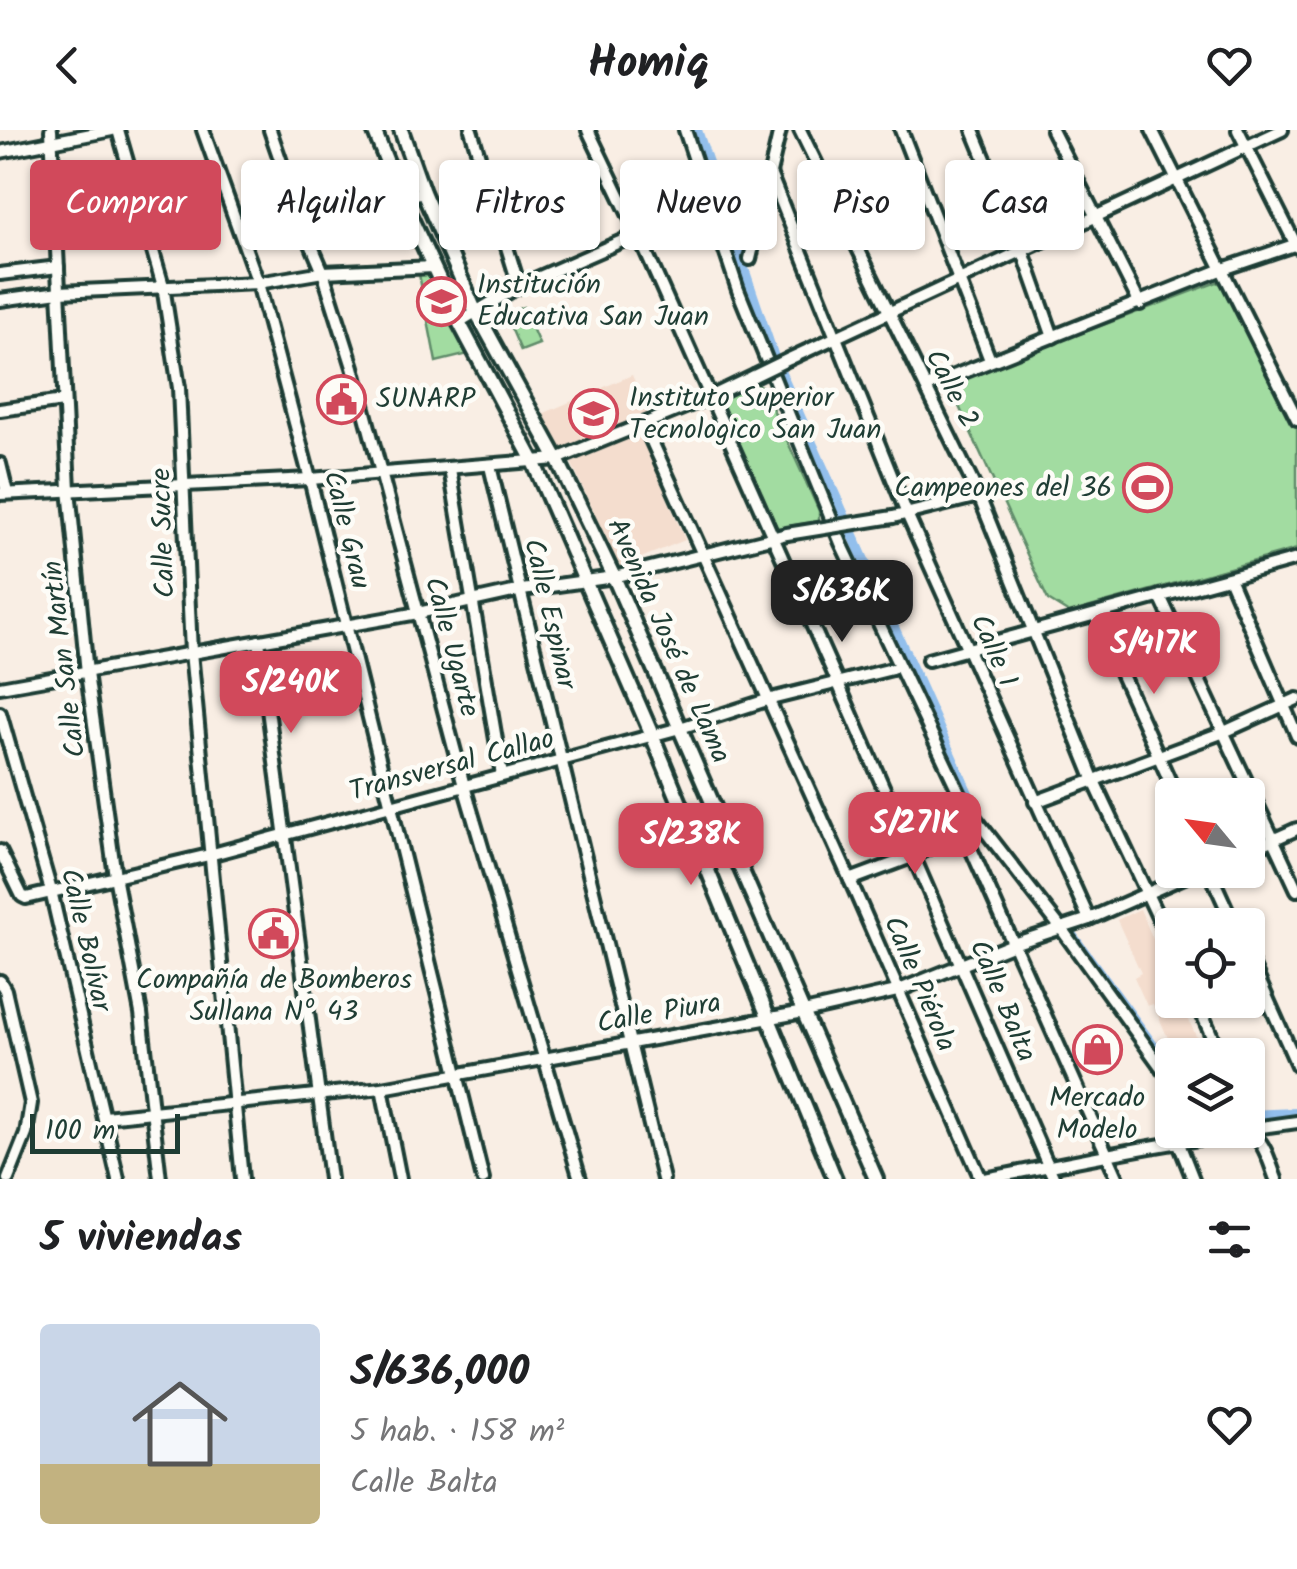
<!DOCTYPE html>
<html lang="es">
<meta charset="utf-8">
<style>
:root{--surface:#fff;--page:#f2f2f2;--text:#202124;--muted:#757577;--line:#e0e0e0;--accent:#d1495b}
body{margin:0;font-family:Kalam,sans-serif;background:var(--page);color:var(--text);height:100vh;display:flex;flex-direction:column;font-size:38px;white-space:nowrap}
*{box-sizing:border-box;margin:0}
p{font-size:32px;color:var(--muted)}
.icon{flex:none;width:55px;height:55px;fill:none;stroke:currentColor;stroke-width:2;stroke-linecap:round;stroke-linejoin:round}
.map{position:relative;height:1049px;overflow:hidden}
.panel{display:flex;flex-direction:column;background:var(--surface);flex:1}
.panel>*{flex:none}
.banner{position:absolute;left:30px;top:30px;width:1238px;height:90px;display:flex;gap:20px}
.needle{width:65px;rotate:299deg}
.buttons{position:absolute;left:1155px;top:648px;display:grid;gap:20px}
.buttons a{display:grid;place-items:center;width:110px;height:110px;border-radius:10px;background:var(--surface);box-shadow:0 2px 8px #0004;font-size:50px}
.scale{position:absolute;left:30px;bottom:25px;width:150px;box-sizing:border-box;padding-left:10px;border:5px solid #1f3d34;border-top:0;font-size:28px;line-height:35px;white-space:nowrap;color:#1f3d34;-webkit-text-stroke:8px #fdfcf7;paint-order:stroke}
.price{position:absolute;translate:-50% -85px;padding:0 22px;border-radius:20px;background:var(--accent);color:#fff;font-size:32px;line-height:65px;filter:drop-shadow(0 2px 5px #0008)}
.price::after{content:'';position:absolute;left:50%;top:60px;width:30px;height:22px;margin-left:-15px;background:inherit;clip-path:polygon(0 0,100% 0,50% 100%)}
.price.on{background:#222;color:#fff}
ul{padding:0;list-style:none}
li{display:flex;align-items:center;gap:30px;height:250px;padding:0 40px}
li+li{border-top:2px solid var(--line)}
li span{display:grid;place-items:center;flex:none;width:280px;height:200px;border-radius:10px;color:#555}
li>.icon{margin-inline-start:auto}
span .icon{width:120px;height:120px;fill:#fffc;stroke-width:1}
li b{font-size:42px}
h2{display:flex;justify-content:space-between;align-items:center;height:120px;padding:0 40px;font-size:42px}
.pill{padding:0 35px;border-radius:10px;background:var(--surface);box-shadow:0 2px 8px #0004;font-size:35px;line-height:90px}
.pill.on{background:var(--accent);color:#fff}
header{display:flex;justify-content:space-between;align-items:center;height:130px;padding:0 40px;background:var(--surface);font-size:45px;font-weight:800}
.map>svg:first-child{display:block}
</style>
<header><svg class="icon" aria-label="back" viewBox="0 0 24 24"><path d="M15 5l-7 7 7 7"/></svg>Homiq<svg class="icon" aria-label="heart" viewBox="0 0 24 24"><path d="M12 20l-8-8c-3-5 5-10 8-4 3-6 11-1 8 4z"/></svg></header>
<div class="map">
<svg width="1297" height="1049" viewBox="0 0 1297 1049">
<rect width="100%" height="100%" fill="#f9eee4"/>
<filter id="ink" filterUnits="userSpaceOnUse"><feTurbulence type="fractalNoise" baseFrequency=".01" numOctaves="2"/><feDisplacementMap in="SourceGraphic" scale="20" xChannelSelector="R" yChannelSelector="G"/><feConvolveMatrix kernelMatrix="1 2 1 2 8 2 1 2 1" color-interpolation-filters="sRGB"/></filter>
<g filter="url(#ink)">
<g fill="#f4ddce">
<path d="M 632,245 L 648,283 L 559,321 L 540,285 Z"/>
<path d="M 639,301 L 685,410 L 619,437 L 571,332 Z"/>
<path d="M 1140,779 L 1172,853 L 1172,870 L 1180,870 L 1199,913 L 1175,924 L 1153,874 L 1147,876 L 1134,847 L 1141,843 L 1117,790 Z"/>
</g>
<g fill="#a2dca1" stroke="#608c6a" stroke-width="2.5">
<path d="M 434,137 L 469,224 L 436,232 L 418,139 Z"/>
<path d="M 1217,152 L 1223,155 L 1297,298 L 1297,419 L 1069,483 L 1048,470 L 952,261 L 960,249 Z"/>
<path d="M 523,177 L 539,214 L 521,221 L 505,184 Z"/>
<path d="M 753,253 L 763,257 L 819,381 L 819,391 L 777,398 L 719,268 Z"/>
</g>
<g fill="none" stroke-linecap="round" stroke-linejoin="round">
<g stroke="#92bfec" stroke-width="10">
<path d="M 697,0 L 775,230 L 979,688"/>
<path d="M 1072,805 L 1172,941"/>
<path d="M 1248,985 L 1297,983"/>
</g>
<defs>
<g id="minor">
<path d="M 51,0 L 69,359 L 87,543 L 115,746 L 141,883 L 160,1049"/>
<path d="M 118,0 L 163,156 L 179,258 L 191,522 L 242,1049"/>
<path d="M 203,0 L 258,153 L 310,349 L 483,1049"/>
<path d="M 270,0 L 302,93 L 323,142 L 353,237 L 464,656 L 580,1049"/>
<path d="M 471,0 L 519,156"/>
<path d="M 588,0 L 638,104 L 838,553 L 1054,1049"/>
<path d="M 685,0 L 738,160 L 841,413 L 965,675 L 1060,797 L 1172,952"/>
<path d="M 800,0 L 979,366 L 1094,651 L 1172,817"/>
<path d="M 901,0 L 990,230"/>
<path d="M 973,0 L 1022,119 L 1053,207"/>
<path d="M 1052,0 L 1140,174"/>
<path d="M 1152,0 L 1297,289"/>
<path d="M 1238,0 L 1297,117"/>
<path d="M 0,22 L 112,0"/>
<path d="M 771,46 L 907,384 L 1089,789"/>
<path d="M 243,109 L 423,62"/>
<path d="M 750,129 L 780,0"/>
<path d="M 0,144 L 58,137"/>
<path d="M 0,170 L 59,162 L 258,153 L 323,142 L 434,137"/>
<path d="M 459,192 L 519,156 L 638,104 L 707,70"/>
<path d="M 789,229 L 1282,0"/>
<path d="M 926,257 L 1220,140 L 1297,114"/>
<path d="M 0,280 L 63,271"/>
<path d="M 644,294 L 850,750 L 981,1049"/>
<path d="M 0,334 L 7,363"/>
<path d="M 490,336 L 663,1049"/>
<path d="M 450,339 L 502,645"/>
<path d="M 0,364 L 310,349 L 557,329 L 710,267 L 754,246"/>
<path d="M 893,387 L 979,366"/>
<path d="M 1229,448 L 1297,606"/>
<path d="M 1160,466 L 1297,760"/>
<path d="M 1095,485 L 1176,665"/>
<path d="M 259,511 L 330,1049"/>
<path d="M 928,530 L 1297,429"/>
<path d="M 0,557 L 418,483 L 522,460 L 614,447 L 787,404"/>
<path d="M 0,583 L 51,761 L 118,1049"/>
<path d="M 1035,672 L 1224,602 L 1297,569"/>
<path d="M 0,721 L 22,766 L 26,768 L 209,725 L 680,598 L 767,570 L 892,539"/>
<path d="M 1248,721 L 1297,699"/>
<path d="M 1209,740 L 1234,795"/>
<path d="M 850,750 L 914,726 L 960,701 L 964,703 L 1118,1049"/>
<path d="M 1248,825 L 1297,935"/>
<path d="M 0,851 L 5,860 L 31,973 L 26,1004 L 8,1049"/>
<path d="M 1196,870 L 1220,925"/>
<path d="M 382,958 L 400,1049"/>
<path d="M 105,987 L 382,958 L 804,882 L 897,861 L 1016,813 L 1089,789 L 1200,740"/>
<path d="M 1248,994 L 1261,997 L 1297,992"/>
<path d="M 1178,1011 L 1193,1049"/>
<path d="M 984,1049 C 1021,1043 1240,994 1256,1008 C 1266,1016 1271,1037 1276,1049"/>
</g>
<g id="major">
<path d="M 374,0 L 401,67 L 459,192 L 532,329 L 652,605 L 835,1049"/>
<path d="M 401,0 L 423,62 L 473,176 L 557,329 L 614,447 L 876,1049"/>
</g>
</defs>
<use href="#minor" stroke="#1f3d34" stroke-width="18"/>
<use href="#major" stroke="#1f3d34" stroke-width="20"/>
<use href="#minor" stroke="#fdfcf7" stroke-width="10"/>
<use href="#major" stroke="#fdfcf7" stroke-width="12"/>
<defs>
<g id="minor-bridge">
<path d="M 754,246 L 789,229"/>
<path d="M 787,404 L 893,387"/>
</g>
</defs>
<use href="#minor-bridge" stroke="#1f3d34" stroke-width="18" stroke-linecap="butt"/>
<use href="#minor-bridge" stroke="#fdfcf7" stroke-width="10"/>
</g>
</g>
<defs>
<symbol id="school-ring" viewBox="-11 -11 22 22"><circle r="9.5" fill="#fdfcf7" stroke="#d1495b" stroke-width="1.5"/><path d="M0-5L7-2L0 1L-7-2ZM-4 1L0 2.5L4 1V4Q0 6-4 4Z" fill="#d1495b"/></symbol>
<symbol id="civic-ring" viewBox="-11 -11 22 22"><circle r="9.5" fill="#fdfcf7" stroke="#d1495b" stroke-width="1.5"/><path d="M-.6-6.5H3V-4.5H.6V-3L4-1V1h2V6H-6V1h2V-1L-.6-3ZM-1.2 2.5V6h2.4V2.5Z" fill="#d1495b"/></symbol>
<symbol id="university-ring" viewBox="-11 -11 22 22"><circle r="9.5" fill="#fdfcf7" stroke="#d1495b" stroke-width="1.5"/><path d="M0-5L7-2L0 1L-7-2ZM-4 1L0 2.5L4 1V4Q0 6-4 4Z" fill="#d1495b"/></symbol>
<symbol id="stadium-ring" viewBox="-11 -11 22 22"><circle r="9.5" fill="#fdfcf7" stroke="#d1495b" stroke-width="1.5"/><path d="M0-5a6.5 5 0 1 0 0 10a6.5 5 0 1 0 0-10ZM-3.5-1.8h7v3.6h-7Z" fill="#d1495b"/></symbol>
<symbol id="shop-ring" viewBox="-11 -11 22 22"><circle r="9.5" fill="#fdfcf7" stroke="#d1495b" stroke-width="1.5"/><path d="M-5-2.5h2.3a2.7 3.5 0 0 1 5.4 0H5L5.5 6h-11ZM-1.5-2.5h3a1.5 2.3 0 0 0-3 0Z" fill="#d1495b"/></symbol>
</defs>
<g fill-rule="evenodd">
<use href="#school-ring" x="414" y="144" width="55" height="55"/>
<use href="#civic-ring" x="314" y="242" width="55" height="55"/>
<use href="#university-ring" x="566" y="256" width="55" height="55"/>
<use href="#stadium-ring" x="1120" y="330" width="55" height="55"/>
<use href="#civic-ring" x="246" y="776" width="55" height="55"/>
<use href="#shop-ring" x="1070" y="892" width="55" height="55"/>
</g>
<g text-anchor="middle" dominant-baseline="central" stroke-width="9" stroke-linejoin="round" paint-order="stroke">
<g font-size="28" fill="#1f3d34" stroke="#fdfcf7" text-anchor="start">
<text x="477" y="155">Institución<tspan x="477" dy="32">Educativa San Juan</tspan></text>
<text x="629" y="268">Instituto Superior<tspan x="629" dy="32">Tecnologico San Juan</tspan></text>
<text x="376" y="269">SUNARP</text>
<text x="1112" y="358" text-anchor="end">Campeones del 36</text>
<text x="274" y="850" text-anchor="middle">Compañía de Bomberos<tspan x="274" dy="32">Sullana Nº 43</tspan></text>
<text x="1097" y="968" text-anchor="middle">Mercado<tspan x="1097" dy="32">Modelo</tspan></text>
</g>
<g font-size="28" fill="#1f3d34" stroke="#fdfcf7">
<text transform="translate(951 259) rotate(63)">Calle 2</text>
<text transform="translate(346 400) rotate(76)">Calle Grau</text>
<text transform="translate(164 403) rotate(-92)">Calle Sucre</text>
<text transform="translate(549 484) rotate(77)">Calle Espinar</text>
<text transform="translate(668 511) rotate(66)">Avenida José de Lama</text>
<text transform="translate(451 517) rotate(75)">Calle Ugarte</text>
<text transform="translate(993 521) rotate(66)">Calle 1</text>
<text transform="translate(65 529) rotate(-97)">Calle San Martín</text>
<text transform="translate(452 636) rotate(-15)">Transversal Callao</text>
<text transform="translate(85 810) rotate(77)">Calle Bolívar</text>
<text transform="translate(919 854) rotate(67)">Calle Piérola</text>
<text transform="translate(1002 871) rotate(67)">Calle Balta</text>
<text transform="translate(659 884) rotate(-10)">Calle Piura</text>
</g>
</g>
</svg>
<div class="buttons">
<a><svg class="needle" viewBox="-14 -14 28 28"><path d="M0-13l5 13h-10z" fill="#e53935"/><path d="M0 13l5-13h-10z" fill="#757577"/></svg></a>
<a><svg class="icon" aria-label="locate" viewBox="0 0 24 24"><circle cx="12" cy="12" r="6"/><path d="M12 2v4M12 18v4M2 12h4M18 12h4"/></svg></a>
<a><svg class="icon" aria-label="layers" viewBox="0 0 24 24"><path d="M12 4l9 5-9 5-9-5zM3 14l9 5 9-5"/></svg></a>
</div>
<div class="scale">100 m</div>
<b class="price on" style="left:842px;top:515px">S/636K</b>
<b class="price" style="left:1154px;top:567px">S/417K</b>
<b class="price" style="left:291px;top:606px">S/240K</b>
<b class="price" style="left:915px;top:747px">S/271K</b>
<b class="price" style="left:691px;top:758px">S/238K</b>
<div class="banner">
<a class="pill on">Comprar</a>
<a class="pill">Alquilar</a>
<a class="pill">Filtros</a>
<a class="pill">Nuevo</a>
<a class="pill">Piso</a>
<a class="pill">Casa</a>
</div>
</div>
<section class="panel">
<h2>5 viviendas<svg class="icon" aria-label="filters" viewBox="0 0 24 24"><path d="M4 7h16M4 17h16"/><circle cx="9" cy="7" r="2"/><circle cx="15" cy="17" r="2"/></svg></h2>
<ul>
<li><span style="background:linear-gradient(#c9d6e8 70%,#c2b280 0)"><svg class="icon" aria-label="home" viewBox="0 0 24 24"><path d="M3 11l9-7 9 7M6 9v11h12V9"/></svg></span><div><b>S/636,000</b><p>5 hab. · 158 m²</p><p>Calle Balta</p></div><svg class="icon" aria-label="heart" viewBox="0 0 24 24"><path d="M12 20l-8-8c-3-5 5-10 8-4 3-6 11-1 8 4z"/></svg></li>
</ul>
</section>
